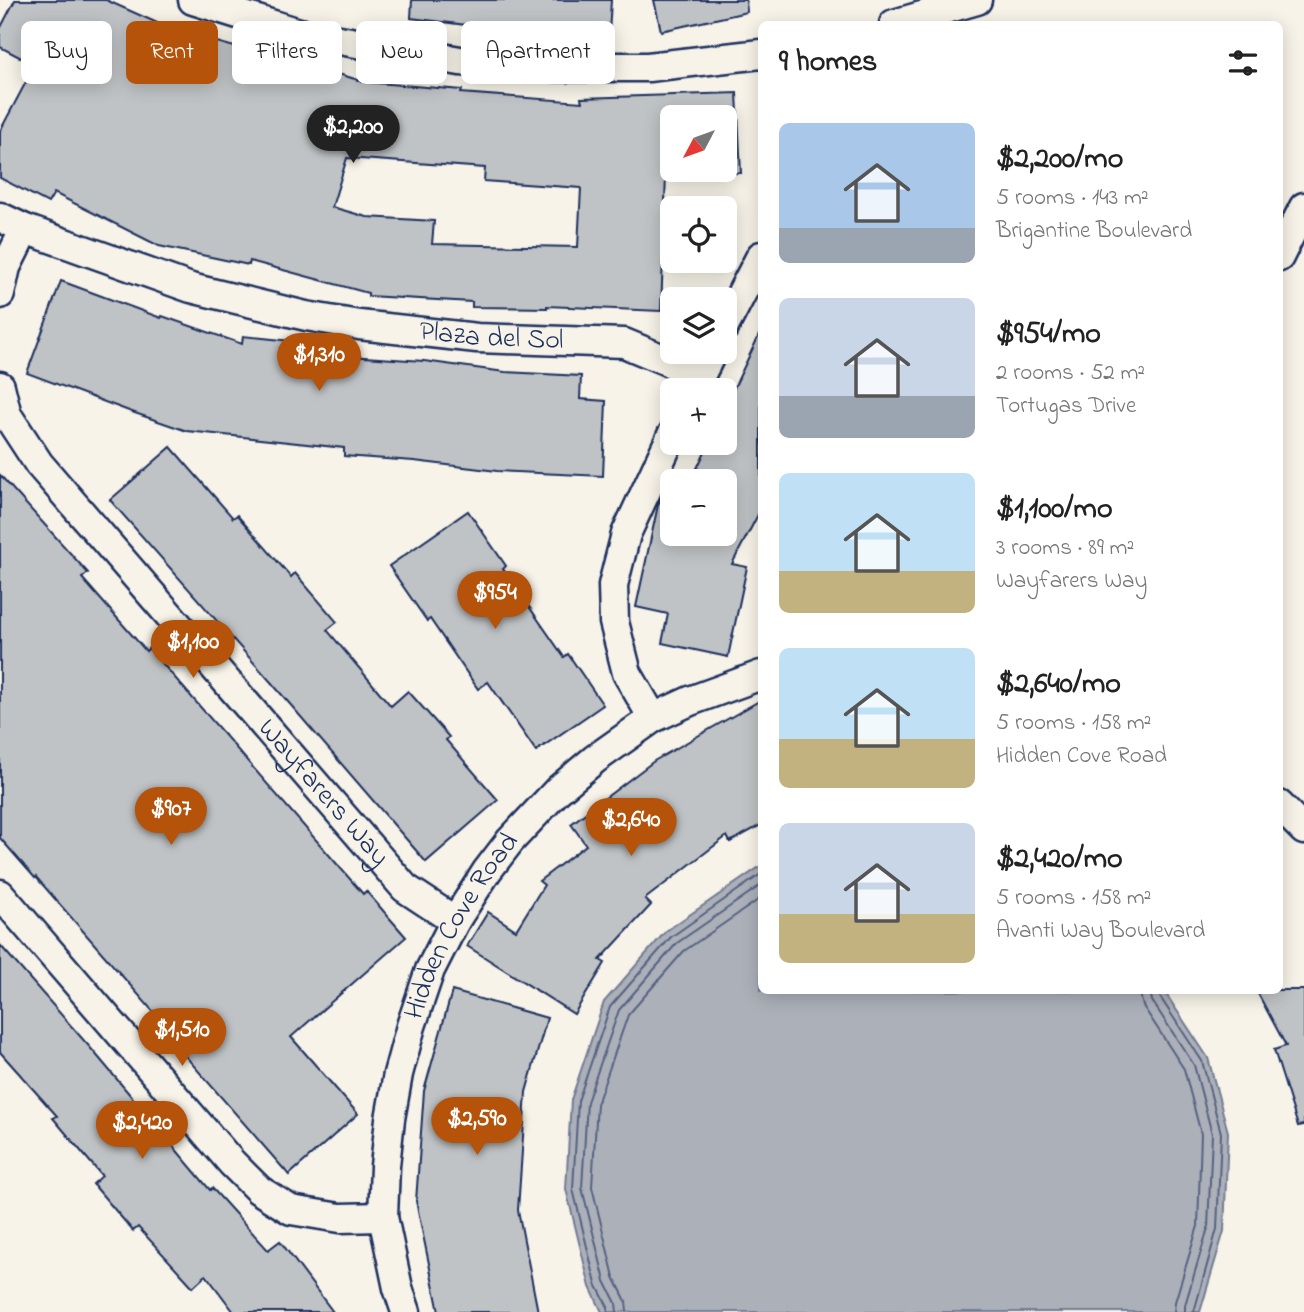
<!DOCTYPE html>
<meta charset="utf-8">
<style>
:root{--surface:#fff;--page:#f6f6f6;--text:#222;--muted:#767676;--accent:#b45309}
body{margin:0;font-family:"Indie Flower",sans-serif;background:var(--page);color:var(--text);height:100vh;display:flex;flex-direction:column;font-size:26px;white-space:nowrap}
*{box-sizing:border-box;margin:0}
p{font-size:23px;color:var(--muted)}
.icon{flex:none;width:38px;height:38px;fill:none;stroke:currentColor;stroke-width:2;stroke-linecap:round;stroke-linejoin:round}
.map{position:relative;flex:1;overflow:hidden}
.side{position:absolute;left:758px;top:21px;width:525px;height:973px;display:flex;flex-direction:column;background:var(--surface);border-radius:10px;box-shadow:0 4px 18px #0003}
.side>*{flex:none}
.guide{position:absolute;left:21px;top:21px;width:632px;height:63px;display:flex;gap:14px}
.needle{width:46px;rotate:229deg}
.buttons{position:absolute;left:660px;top:105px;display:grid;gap:14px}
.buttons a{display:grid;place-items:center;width:77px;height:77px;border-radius:10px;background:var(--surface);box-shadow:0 4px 18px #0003;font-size:35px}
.price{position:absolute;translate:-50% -60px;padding:0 16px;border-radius:24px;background:var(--accent);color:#fff;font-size:23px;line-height:46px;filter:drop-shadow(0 2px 4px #0008)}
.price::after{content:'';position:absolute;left:50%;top:42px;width:21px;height:16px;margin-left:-10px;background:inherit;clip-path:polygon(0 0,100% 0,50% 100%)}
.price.selected{background:#222;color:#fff}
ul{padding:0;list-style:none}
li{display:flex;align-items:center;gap:21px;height:175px;padding:0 21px}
li span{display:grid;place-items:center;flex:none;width:196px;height:140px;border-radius:10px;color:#555}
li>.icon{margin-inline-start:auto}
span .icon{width:84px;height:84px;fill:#fffc;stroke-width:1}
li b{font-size:30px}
h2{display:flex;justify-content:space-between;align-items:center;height:84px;padding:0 21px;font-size:30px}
.tag{padding:0 24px;border-radius:10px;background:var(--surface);box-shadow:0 4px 18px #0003;font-size:24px;line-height:63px}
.tag.selected{background:var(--accent);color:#fff}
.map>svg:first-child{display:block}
</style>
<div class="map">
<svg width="1304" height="1312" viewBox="0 0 1304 1312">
<rect width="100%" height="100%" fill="#f7f3e8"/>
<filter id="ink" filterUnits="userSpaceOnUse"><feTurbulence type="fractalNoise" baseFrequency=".0143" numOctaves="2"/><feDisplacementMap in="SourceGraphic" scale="14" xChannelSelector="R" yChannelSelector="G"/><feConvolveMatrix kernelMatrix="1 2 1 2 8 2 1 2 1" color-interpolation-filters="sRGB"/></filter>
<g filter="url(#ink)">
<path fill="#acb0b9" stroke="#727c95" stroke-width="2" d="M 761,866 L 761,990 L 1164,991 L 1208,1058 L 1228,1132 L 1224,1231 L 1200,1312 L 602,1312 L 590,1287 L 566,1189 L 571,1100 L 604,1002 L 666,931 Z"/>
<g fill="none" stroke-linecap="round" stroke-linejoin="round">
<g stroke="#556382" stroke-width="2">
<path d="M 1139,990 L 1143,1006 L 1184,1069 L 1201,1134 L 1198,1226 L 1175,1302 L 1174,1312"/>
<path d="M 1150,990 L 1152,1001 L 1194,1065 L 1212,1134 L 1208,1228 L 1185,1305 L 1185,1312"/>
<path d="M 1159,990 L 1160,997 L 1202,1061 L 1221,1133 L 1217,1229 L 1194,1312"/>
<path d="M 608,1312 L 608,1307 L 596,1284 L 573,1189 L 578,1101 L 610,1007 L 671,937 L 761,874"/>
<path d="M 617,1312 L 616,1303 L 605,1281 L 582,1188 L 587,1102 L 619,1010 L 677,943 L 761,885"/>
<path d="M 627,1312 L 626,1301 L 614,1277 L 592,1187 L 597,1104 L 628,1015 L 684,951 L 761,898"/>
</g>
</g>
<g fill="#c0c3c5" stroke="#1b2f5e" stroke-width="2" fill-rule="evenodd">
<path d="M 15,0 L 106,0 L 202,43 L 203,38 L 294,64 L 295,61 L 365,82 L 462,90 L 461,93 L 582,102 L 581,98 L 737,93 L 741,173 L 666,175 L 661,311 L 547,306 L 547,308 L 472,307 L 472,302 L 368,296 L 368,293 L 250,261 L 249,265 L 159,246 L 54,193 L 48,203 L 0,178 L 0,131 L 35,65 L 0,47 L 0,29 ZM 672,117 L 724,117 L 724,170 L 672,170 ZM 347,158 L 485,168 L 484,181 L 581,188 L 578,247 L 432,244 L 434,221 L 367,217 L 332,207 Z"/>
<path d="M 412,0 L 611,0 L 609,34 L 506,29 L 506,30 L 411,18 Z"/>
<path d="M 654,0 L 746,0 L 747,12 L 661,31 Z"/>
<path d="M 61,281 L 161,318 L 162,316 L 242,344 L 243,336 L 320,344 L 319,354 L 424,361 L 505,372 L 581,376 L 580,399 L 606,401 L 603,476 L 497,471 L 414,461 L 344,456 L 344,448 L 187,431 L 129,411 L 27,373 Z"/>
<path d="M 761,331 L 761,509 L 732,564 L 747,567 L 728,657 L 662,643 L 668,614 L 636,607 L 658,505 L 661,499 L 672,500 L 672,534 L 724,534 L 724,481 L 691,481 L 709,443 L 724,443 L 724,409 Z"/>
<path d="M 171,447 L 233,518 L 237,515 L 291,577 L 295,573 L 337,622 L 327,630 L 391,706 L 408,691 L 449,737 L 446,740 L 498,800 L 426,862 L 270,681 L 110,500 Z"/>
<path d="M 0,475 L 88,573 L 82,578 L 146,651 L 149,648 L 363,894 L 366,891 L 406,937 L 291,1037 L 358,1114 L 289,1175 L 173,1042 L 177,1039 L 36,877 L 35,878 L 0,838 Z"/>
<path d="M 468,511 L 506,566 L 503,569 L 564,657 L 568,654 L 603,705 L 536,751 L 488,682 L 478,689 L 430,619 L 427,621 L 389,566 Z"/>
<path d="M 761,700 L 761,825 L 730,842 L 727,836 L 645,899 L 651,905 L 600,960 L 605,963 L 574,1014 L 467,946 L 488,912 L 516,930 L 544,885 L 539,881 L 586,845 L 571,824 L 654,761 Z"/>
<path d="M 0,945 L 94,1052 L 210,1190 L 212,1188 L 268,1250 L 280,1241 L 333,1312 L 234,1312 L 206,1275 L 193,1287 L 138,1227 L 133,1231 L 93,1184 L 102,1176 L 53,1118 L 57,1116 L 0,1052 Z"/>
<path d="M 1256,990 L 1304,990 L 1304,1125 L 1298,1126 L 1274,1050 L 1286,1046 Z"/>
<path d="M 452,991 L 547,1018 L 526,1092 L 518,1210 L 538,1312 L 439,1312 L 416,1201 L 424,1091 Z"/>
</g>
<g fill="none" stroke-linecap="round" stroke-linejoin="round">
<defs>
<g id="street">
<path d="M 193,0 L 299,33 L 460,61 L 557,67 L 648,67 L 761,54"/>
<path d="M 894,24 L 977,0"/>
<path id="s1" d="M 0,217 L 25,229 L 191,288 L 306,316 L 359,325 L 477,338 L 624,343 L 665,360 L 699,376"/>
<path d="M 1279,257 L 1304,207"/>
<path d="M 0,294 L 6,267 L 25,229"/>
<path d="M 724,327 L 761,256"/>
<path id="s2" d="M 0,386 L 7,415 L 39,464 L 405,888 L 455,921"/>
<path d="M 693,390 L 712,352"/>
<path d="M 653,718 L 627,673 L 614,622 L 613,585 L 626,534 L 672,435"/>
<path d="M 1279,805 L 1304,830"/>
<path d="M 0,894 L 232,1163 L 259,1190 L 291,1210 L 340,1218 L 383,1217"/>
<path id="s3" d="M 406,1312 L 398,1288 L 383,1217 L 385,1166 L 390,1119 L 398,1074 L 411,1026 L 430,970 L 455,921 L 487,871 L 510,841 L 558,790 L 595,759 L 653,718 L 690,701 L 761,675"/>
</g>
</defs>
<use href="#street" stroke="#1b2f5e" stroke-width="33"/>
<use href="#street" stroke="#f7f3e8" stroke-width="28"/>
</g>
</g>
<g text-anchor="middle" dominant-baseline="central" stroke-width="5" stroke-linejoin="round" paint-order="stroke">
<g font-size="28" fill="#1b2f5e" stroke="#f7f3e8">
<text stroke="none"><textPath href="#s1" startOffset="509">Plaza del Sol</textPath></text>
<text stroke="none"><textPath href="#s2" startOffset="523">Wayfarers Way</textPath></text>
<text stroke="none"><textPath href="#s3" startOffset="404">Hidden Cove Road</textPath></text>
</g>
</g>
</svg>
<div class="buttons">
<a><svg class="needle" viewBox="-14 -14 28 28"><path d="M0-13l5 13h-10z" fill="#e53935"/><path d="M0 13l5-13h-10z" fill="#767676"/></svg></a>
<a><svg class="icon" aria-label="locate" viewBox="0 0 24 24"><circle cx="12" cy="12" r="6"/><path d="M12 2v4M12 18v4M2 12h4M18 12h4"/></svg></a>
<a><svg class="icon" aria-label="layers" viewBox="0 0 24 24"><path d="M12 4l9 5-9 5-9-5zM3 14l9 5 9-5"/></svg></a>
<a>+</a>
<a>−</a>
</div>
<b class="price selected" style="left:353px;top:165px">$2,200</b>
<b class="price" style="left:319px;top:393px">$1,310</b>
<b class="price" style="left:495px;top:631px">$954</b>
<b class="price" style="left:193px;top:680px">$1,100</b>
<b class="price" style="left:171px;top:847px">$907</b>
<b class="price" style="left:631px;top:858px">$2,640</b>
<b class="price" style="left:182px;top:1068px">$1,510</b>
<b class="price" style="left:477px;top:1157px">$2,590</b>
<b class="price" style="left:142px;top:1161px">$2,420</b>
<div class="guide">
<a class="tag">Buy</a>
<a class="tag selected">Rent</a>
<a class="tag">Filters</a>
<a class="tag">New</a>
<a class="tag">Apartment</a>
</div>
<section class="side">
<h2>9 homes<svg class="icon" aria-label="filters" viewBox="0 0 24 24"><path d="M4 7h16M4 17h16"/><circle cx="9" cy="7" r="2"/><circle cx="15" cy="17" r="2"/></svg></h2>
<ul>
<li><span style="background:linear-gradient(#a9c7e8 75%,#9aa5b1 0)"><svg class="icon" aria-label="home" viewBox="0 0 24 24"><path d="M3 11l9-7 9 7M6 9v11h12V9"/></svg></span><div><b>$2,200/mo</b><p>5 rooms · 143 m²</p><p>Brigantine Boulevard</p></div></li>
<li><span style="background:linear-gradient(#c9d6e8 70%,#9aa5b1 0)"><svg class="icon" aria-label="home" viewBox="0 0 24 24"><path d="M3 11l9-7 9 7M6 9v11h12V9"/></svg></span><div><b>$954/mo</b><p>2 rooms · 52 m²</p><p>Tortugas Drive</p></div></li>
<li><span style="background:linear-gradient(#bfe0f5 70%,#c2b280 0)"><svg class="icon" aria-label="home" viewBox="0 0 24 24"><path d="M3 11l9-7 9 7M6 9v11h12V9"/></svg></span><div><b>$1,100/mo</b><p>3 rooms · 89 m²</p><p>Wayfarers Way</p></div></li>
<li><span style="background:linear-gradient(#bfe0f5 65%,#c2b280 0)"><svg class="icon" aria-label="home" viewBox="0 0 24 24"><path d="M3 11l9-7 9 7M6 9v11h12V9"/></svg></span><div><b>$2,640/mo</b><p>5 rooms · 158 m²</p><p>Hidden Cove Road</p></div></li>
<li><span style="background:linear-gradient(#c9d6e8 65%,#c2b280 0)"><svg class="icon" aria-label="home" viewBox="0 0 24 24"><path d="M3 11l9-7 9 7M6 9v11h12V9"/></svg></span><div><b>$2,420/mo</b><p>5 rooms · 158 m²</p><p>Avanti Way Boulevard</p></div></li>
</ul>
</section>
</div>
